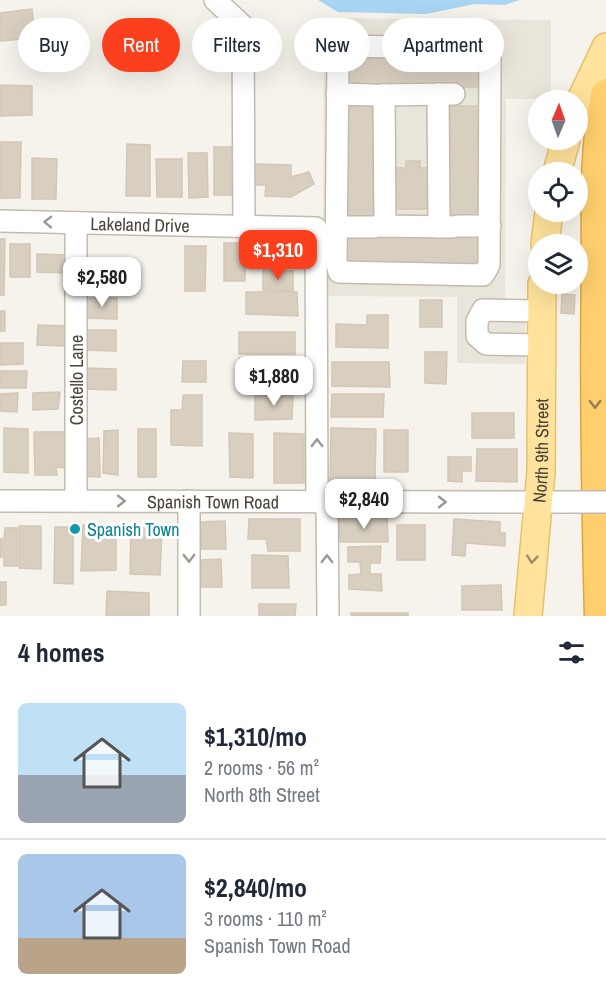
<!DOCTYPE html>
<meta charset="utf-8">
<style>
:root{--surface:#fff;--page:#f6f6f7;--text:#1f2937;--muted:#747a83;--line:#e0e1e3;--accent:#fc3f1d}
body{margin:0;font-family:"Archivo Narrow",sans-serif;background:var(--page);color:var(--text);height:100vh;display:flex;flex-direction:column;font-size:22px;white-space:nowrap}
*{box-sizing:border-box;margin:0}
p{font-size:20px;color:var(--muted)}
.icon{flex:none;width:33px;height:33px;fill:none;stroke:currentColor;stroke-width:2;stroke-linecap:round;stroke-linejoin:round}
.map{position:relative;height:616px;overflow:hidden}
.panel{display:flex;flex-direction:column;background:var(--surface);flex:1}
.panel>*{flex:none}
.guide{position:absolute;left:18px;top:18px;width:570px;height:54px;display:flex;gap:12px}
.needle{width:39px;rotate:2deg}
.fabs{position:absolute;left:528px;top:90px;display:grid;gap:12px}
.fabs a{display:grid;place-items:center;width:60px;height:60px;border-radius:50%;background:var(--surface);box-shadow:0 6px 24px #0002;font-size:30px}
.price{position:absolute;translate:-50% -51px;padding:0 14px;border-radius:12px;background:#fff;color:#222;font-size:20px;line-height:39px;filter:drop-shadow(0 2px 3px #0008)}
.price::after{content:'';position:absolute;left:50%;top:36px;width:18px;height:14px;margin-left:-9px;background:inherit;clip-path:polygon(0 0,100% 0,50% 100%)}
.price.active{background:var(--accent);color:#fff}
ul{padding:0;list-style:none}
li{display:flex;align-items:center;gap:18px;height:150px;padding:0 18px}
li+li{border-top:2px solid var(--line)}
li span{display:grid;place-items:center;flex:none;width:168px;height:120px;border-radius:9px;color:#555}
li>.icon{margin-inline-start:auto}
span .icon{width:72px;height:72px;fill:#fffc;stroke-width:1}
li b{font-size:26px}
h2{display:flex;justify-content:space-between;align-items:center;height:72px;padding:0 18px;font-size:26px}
.pill{padding:0 21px;border-radius:27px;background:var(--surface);box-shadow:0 6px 24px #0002;font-size:21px;line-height:54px}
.pill.active{background:var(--accent);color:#fff}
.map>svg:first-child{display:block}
</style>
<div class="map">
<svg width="606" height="616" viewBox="0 0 606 616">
<rect width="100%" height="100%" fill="#f6f3ec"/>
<path fill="#eae5da" d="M 324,18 L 551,20 L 551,99 L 506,99 L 505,303 L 526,303 L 525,364 L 457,363 L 457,297 L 323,296 Z"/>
<path fill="#a9d4f2" d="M 318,0 L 520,0 L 504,5 L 475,4 L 426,14 L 338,12 Z"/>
<g fill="#d8cfc1" stroke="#d3c7b4" stroke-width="1.5">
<path d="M 32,9 L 35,38 L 0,41 L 0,13 Z"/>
<path d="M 343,56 L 480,57 L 480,87 L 343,86 Z"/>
<path d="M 0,85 L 32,86 L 32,115 L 0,116 Z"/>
<path d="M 343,106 L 373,106 L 373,216 L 342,216 Z"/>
<path d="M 450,106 L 480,106 L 480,217 L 449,216 Z"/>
<path d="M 0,142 L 21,142 L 20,198 L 0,198 Z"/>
<path d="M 127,144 L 150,145 L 150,196 L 126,196 Z"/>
<path d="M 214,147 L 237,147 L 236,195 L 214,195 Z"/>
<path d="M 188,153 L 207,153 L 208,197 L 189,198 Z"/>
<path d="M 32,158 L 57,159 L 56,199 L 32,199 Z"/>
<path d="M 156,159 L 182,159 L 182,197 L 157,197 Z"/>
<path d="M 406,161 L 420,161 L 420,168 L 431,168 L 431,209 L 395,209 L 395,168 L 406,168 Z"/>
<path d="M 253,164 L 291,165 L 291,177 L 309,172 L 314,184 L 291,197 L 265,196 L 266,185 L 253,185 Z"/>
<path d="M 342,236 L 480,237 L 480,266 L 342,266 Z"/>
<path d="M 0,239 L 5,239 L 4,295 L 0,295 Z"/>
<rect x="224" y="243" width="21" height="38"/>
<path d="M 273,243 L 301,243 L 301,265 L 250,264 L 249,247 L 273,248 Z"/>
<rect x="10" y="244" width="20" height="33"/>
<path d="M 185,246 L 206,246 L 205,291 L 185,291 Z"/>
<path d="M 37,254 L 68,255 L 68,273 L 37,272 Z"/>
<path d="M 87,266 L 118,267 L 118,288 L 87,288 Z"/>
<path d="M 263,270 L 293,271 L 293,291 L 263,290 Z"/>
<path d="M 246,292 L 297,292 L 298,316 L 246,314 Z"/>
<path d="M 562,294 L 575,295 L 574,314 L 561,313 Z"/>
<path d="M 86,298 L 117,298 L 117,319 L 86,318 Z"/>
<rect x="420" y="300" width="22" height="27"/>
<rect x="0" y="311" width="5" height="20"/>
<path d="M 367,315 L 388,315 L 388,348 L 336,347 L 336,324 L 367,325 Z"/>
<path d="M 38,325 L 66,326 L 65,346 L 37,345 Z"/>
<path d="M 85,330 L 116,330 L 116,351 L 85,350 Z"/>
<rect x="239" y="332" width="56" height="22"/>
<path d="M 0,343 L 23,343 L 23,364 L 0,365 Z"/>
<path d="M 425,352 L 447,352 L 446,384 L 425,383 Z"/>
<path d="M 239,359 L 299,359 L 300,385 L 258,385 L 258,380 L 238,380 Z"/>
<path d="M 183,361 L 206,361 L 206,382 L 182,382 Z"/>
<path d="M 332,362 L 389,362 L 390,387 L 332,386 Z"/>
<path d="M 85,368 L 116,369 L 116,390 L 85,389 Z"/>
<path d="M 0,371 L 27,371 L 26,388 L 0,388 Z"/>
<path d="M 60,392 L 58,409 L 33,410 L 33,393 Z"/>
<path d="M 18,393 L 17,412 L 0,411 L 0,394 Z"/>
<path d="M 332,394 L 384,394 L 383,417 L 331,417 Z"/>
<path d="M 183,395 L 202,395 L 202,446 L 171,445 L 171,410 L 182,410 Z"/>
<path d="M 255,395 L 293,395 L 292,419 L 255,420 Z"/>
<rect x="472" y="413" width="42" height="25"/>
<path d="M 4,428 L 28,429 L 28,473 L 4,472 Z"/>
<path d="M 331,428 L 376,429 L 375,484 L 330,484 Z"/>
<rect x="138" y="429" width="18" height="48"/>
<path d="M 118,430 L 118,475 L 103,473 L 104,431 Z"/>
<rect x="384" y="430" width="24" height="42"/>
<path d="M 34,432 L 66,432 L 65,468 L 56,467 L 57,475 L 35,475 Z"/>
<path d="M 229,433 L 253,434 L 253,478 L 230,477 Z"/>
<path d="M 274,433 L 304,434 L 304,483 L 274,483 Z"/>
<path d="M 99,438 L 100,477 L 79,476 L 80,439 Z"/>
<path d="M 477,449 L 517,449 L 517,482 L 476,481 Z"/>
<path d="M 448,457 L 471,457 L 471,471 L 462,471 L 462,482 L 448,481 Z"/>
<path d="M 339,517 L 387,517 L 388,542 L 340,542 Z"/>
<path d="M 249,519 L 300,519 L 300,551 L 268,551 L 266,539 L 248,539 Z"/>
<path d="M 454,519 L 500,522 L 500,533 L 505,533 L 505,546 L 466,543 L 465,556 L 452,555 Z"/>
<path d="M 225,521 L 226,549 L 201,549 L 200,522 Z"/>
<path d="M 83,525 L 116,526 L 116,570 L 81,571 Z"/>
<rect x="397" y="525" width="28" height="35"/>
<path d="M 19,526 L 41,526 L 41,569 L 19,568 Z"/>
<path d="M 55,527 L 73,527 L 73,584 L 54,583 Z"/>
<path d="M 131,527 L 162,527 L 160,575 L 130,574 Z"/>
<path d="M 5,528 L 17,528 L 17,566 L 4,566 L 4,557 L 0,557 L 0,539 L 4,539 Z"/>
<path d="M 381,546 L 380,563 L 370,563 L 370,574 L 381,574 L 382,591 L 349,589 L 349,575 L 361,574 L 360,562 L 348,562 L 348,547 Z"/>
<path d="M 252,555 L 288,556 L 289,588 L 252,588 Z"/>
<path d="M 221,559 L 222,587 L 199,587 L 199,560 Z"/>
<rect x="0" y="582" width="6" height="23"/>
<path d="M 501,585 L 502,610 L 462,610 L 462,586 Z"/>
<path d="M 107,591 L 149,593 L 149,616 L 106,616 Z"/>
<path d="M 259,604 L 296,604 L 295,616 L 259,616 Z"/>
<rect x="351" y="613" width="57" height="3"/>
</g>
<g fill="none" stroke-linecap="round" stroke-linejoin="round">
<defs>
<g id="minor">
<path d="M 215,0 L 243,26 L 244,226"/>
<path d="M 349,46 L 487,49 L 490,57 L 489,265 L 483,275 L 339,272 L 336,261 L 338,56 L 340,50 Z"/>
<path d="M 337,94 L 374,95"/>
<path d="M 438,94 L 439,227"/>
<path d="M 379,95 L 454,94"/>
<path d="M 384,95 L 385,226"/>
<path id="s1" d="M 0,221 L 316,228 L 317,502"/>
<path d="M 378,226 L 452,227"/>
<path d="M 457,226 L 490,226"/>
<path d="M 336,227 L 374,227"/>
<path d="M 541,311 L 483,310 L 477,321 L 477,336 L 486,344 L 542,345"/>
<path id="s2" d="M 0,501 L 567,502"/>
<path d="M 76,501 L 76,223"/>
<path d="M 327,501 L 328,616"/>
<path d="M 189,616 L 189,501"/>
</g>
<g id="major">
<path d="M 578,106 L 606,47"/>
<path d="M 557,172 L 566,140"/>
<path d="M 545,244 L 549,212"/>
<path id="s3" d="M 528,616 L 541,472 L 542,284"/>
</g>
<path id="highway" d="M 600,616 C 597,501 595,386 597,271 C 597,213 594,152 606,95"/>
</defs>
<use href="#minor" stroke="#c2bbae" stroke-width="24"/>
<use href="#major" stroke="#e6c16a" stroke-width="30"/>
<use href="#highway" stroke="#e0a43c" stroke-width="33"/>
<use href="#minor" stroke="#fff" stroke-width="21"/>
<use href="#major" stroke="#ffe39c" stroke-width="27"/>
<use href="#highway" stroke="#ffcf6e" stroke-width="30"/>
<defs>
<path id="minor-bridge" d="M 567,502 L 606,502"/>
</defs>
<use href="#minor-bridge" stroke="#c2bbae" stroke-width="24" stroke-linecap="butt"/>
<use href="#minor-bridge" stroke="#fff" stroke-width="21"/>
</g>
<defs><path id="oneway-chevron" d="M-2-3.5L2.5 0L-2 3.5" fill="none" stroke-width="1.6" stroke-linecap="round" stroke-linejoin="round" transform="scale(1.5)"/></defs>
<g stroke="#9c9892">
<use href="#oneway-chevron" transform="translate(48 222) rotate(-179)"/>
<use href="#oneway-chevron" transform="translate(317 443) rotate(-90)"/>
<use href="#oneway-chevron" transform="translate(121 501)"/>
<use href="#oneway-chevron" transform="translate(442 502)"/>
<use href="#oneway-chevron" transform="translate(189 558) rotate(90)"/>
<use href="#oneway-chevron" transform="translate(327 559) rotate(-90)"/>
</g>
<use stroke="#937c4e" href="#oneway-chevron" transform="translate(595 404) rotate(90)"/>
<use stroke="#9c8c66" href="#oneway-chevron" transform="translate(532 559) rotate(96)"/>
<circle fill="#0f9aa8" stroke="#fff" stroke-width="2" cx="75" cy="529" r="6"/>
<g text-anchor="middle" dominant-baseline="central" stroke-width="6" stroke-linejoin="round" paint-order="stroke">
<g font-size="18" fill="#4b4439" stroke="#fff">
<text stroke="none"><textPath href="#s1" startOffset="140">Lakeland Drive</textPath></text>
<text transform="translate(76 380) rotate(-90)">Costello Lane</text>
<text stroke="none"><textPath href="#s3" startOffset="166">North 9th Street</textPath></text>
<text stroke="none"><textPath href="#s2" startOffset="213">Spanish Town Road</textPath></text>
</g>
<g font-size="18" fill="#0d838f" stroke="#fff" text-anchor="start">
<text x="87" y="529">Spanish Town</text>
</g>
</g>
</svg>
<div class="fabs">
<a><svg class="needle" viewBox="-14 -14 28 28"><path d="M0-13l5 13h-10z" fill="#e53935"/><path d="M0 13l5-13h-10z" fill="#747a83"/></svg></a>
<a><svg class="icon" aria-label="locate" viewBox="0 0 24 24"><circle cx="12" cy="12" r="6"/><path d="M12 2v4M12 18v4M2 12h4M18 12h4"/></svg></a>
<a><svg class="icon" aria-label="layers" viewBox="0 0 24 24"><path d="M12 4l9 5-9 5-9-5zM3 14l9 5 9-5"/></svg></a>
</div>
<b class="price active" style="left:278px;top:281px">$1,310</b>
<b class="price" style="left:102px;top:308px">$2,580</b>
<b class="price" style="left:274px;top:407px">$1,880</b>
<b class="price" style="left:364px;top:530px">$2,840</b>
<div class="guide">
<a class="pill">Buy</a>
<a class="pill active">Rent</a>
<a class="pill">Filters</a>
<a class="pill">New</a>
<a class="pill">Apartment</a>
</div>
</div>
<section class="panel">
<h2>4 homes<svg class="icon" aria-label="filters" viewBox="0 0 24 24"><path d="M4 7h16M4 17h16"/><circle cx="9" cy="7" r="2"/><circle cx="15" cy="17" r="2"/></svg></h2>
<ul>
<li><span style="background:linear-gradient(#bfe0f5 60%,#9aa5b1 0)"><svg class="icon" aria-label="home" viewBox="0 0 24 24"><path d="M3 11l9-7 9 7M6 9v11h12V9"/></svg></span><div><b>$1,310/mo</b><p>2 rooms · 56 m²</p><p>North 8th Street</p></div></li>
<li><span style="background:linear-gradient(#a9c7e8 70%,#b9a48a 0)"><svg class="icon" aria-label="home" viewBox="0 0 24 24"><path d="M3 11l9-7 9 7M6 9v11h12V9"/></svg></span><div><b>$2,840/mo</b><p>3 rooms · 110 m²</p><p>Spanish Town Road</p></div></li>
</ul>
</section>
